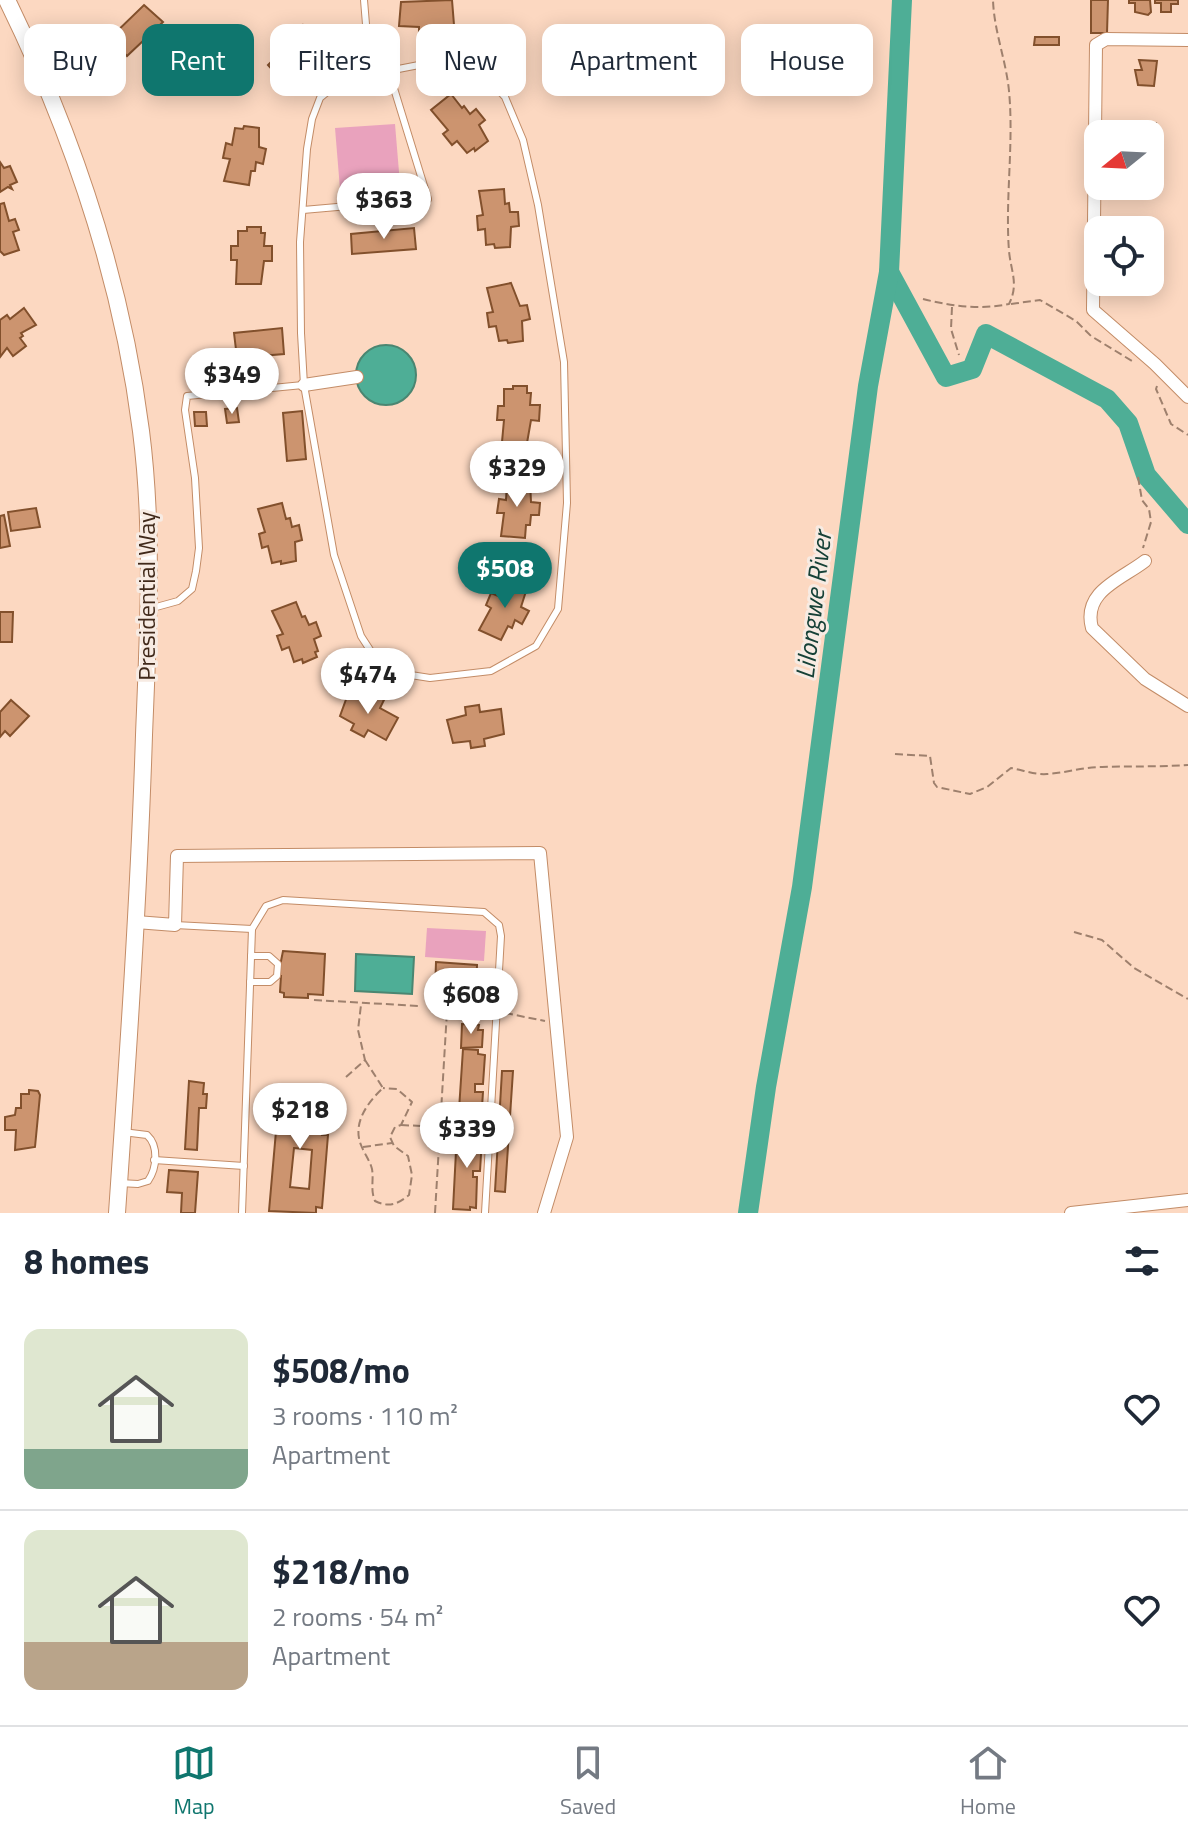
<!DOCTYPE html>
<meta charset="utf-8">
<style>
:root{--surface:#fff;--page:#f2f2f3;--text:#1f2937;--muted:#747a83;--line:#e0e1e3;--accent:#0f766e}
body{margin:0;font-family:"Titillium Web",sans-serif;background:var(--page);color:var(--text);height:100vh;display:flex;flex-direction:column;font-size:30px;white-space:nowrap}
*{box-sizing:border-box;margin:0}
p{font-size:26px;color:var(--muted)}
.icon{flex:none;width:44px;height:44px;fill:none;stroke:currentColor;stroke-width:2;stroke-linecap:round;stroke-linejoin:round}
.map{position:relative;height:1213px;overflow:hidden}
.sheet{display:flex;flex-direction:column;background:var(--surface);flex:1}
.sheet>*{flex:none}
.banner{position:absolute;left:24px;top:24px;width:1140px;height:72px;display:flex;gap:16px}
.needle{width:52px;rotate:252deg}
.fabs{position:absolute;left:1084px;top:120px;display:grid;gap:16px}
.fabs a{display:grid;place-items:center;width:80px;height:80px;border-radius:16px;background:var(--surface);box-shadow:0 4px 20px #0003;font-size:40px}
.price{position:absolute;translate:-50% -68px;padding:0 18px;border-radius:28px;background:#fff;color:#222;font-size:26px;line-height:52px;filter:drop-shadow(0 2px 4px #0008)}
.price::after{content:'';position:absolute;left:50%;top:48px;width:24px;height:18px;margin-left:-12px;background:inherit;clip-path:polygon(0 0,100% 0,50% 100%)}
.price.active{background:var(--accent);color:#fff}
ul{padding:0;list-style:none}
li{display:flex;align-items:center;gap:24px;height:200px;padding:0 24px}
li+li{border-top:2px solid var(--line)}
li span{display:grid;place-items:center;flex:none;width:224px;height:160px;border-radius:16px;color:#555}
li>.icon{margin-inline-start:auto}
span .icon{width:96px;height:96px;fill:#fffc;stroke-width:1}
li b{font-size:34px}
h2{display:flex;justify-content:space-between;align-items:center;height:96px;padding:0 24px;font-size:34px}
.tag{padding:0 28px;border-radius:16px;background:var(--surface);box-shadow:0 4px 20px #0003;font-size:28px;line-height:72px}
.tag.active{background:var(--accent);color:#fff}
.dock{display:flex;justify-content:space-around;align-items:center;height:112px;border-top:2px solid var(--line);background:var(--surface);font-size:22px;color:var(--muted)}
.dock a{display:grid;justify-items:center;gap:4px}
.dock .active{color:var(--accent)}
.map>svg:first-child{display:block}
</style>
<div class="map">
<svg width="1188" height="1213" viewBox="0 0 1188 1213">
<rect width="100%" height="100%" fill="#fcd8c1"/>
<g fill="#e9a2bd">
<path d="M 395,124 L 400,184 L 340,189 L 335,128 Z"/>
<path d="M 427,928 L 486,931 L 484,961 L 425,957 Z"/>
</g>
<g fill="#4eae96" stroke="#4a8671" stroke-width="2">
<circle cx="386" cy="375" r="30"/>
<path d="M 356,954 L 414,957 L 412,994 L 355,991 Z"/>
</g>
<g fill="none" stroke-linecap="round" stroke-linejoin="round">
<g stroke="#4eae96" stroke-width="20">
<path d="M 889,272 L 946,377 L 972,369 L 986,334 L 1107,399 L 1128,423 L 1146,475 L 1188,524"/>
<path d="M 748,1213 L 766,1087 L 802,887 L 868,386 L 889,272 L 902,0"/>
</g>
</g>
<g fill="#cc946f" stroke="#82502c" stroke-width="2" fill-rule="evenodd">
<path d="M 452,0 L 454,25 L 434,26 L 434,34 L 419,35 L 419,27 L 399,26 L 401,2 Z"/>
<path d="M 1091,0 L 1108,0 L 1107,33 L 1091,33 Z"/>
<path d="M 1129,0 L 1150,0 L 1151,12 L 1148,15 L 1135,12 L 1135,3 L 1129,3 Z"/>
<path d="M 1155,0 L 1178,0 L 1178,4 L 1171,4 L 1171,12 L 1161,12 L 1161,3 L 1155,3 Z"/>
<path d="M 144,5 L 163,22 L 127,56 L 110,38 Z"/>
<path d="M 303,25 L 321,42 L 308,60 L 314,65 L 305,76 L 299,71 L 284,83 L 268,65 L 280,53 L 275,49 L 285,37 L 290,41 Z"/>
<path d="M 1035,37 L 1059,37 L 1059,45 L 1034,45 Z"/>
<path d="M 1139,60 L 1157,61 L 1154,86 L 1138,85 L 1135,70 L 1142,70 Z"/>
<path d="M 451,94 L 462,108 L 464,106 L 470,114 L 476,109 L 485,120 L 479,125 L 488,141 L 475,151 L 474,148 L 467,153 L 457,141 L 452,145 L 443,134 L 448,130 L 431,110 Z"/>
<path d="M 1138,123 L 1156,123 L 1153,149 L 1150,149 L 1150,134 L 1134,134 L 1141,133 Z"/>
<path d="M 244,126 L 259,128 L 259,147 L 266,149 L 263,164 L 256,162 L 255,171 L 251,171 L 249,185 L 224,181 L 230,159 L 223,158 L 226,143 L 232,145 L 235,128 L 243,129 Z"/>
<path d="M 0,162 L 4,168 L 10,166 L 17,182 L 10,185 L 12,189 L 8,187 L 0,192 Z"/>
<path d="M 504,189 L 505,204 L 509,203 L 510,212 L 518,212 L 519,226 L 511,227 L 510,247 L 495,248 L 494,244 L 486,245 L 485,229 L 478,230 L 477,216 L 483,215 L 479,191 Z"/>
<path d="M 4,203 L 9,221 L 15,219 L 19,230 L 13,232 L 19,250 L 4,255 L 0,251 L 0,204 Z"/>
<path d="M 247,227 L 261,227 L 261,233 L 265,233 L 264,246 L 272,246 L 272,261 L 264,261 L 261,284 L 236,284 L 237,260 L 231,260 L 231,246 L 238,246 L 238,231 L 247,231 Z"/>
<path d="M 414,228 L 416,249 L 352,254 L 351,234 Z"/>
<path d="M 511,283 L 520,306 L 527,305 L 530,319 L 522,321 L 523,341 L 508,343 L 507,340 L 499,341 L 496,326 L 489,327 L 487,313 L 493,312 L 487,288 Z"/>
<path d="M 24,308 L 36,325 L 21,333 L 23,336 L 20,338 L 26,346 L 13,356 L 7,348 L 0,357 L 0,320 L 7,315 L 10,319 Z"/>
<path d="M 282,328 L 284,354 L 237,358 L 234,333 Z"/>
<path d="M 513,386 L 527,386 L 527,393 L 531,393 L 530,405 L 540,405 L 539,421 L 531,420 L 527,443 L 502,442 L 504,420 L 497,420 L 498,406 L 504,406 L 504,389 L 513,389 Z"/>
<path d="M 237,408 L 239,422 L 227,423 L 225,409 Z"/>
<path d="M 302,411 L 306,459 L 287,461 L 283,413 Z"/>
<path d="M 194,412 L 206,412 L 207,426 L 195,426 Z"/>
<path d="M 515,480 L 530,481 L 531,502 L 540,503 L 539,515 L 531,515 L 530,525 L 526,525 L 525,538 L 501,536 L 504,513 L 497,513 L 499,499 L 506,500 L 507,483 L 514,484 Z"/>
<path d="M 282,503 L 286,519 L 290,518 L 292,527 L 299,525 L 302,540 L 295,542 L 296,561 L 281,564 L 281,561 L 272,563 L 268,546 L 262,548 L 259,534 L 265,532 L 258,509 Z"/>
<path d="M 36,508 L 40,527 L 11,531 L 8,512 Z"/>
<path d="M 4,515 L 10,546 L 0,548 L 0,516 Z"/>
<path d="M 504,581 L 527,588 L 521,607 L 529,611 L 522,624 L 515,620 L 512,628 L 508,626 L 501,640 L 479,630 L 491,608 L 486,605 L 491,593 L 498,596 Z"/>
<path d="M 296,602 L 302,617 L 305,616 L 309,625 L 316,622 L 321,636 L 314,639 L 318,651 L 315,652 L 317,657 L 303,663 L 302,659 L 294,662 L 289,647 L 282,650 L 277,636 L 283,634 L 272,611 Z"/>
<path d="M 0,612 L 13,612 L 12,642 L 0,642 Z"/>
<path d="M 371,693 L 384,700 L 380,708 L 398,718 L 386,740 L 368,730 L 364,737 L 351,730 L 354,724 L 340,716 L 348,694 L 367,701 Z"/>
<path d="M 11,700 L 29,716 L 10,736 L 5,731 L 0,737 L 0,712 Z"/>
<path d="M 479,705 L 480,712 L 501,709 L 504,734 L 484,739 L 485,746 L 471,748 L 470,741 L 453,743 L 447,720 L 466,715 L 465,707 Z"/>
<path d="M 283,951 L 325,954 L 323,995 L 308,994 L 308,998 L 284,997 L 284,993 L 280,992 L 281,976 L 278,976 Z"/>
<path d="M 436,962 L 477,965 L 476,994 L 435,992 Z"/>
<path d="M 462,1024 L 479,1025 L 478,1030 L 483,1030 L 482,1047 L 461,1048 Z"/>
<path d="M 463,1049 L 478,1050 L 478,1054 L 485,1055 L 483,1084 L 475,1084 L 475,1092 L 483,1092 L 481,1122 L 476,1121 L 476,1126 L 458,1125 Z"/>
<path d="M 502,1071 L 513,1071 L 505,1192 L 495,1191 Z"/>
<path d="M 189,1081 L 204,1083 L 203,1094 L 207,1094 L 206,1108 L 199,1108 L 197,1150 L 185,1149 Z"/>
<path d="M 287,1086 L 330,1090 L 328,1120 L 323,1120 L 322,1135 L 328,1135 L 322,1208 L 316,1207 L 316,1213 L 269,1211 L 279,1097 L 286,1098 ZM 290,1117 L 309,1119 L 307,1133 L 289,1131 ZM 294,1148 L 312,1150 L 309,1189 L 290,1187 Z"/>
<path d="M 29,1090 L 38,1091 L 40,1095 L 35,1147 L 15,1150 L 16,1130 L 5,1130 L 5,1117 L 15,1115 L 16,1108 L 21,1108 L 21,1094 L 29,1094 Z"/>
<path d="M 457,1132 L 477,1134 L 477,1138 L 482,1138 L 480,1171 L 473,1171 L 473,1177 L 477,1177 L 476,1208 L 470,1207 L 470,1210 L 453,1209 Z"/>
<path d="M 169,1170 L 198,1172 L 195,1213 L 181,1213 L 182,1193 L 167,1192 Z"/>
</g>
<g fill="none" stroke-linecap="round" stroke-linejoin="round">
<defs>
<g id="service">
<path d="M 364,0 L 370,73"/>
<path d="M 424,64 L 457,66 L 484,75 L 505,97 L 523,140 L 538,205 L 564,362 L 567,503 L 558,609 L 536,646 L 491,671 L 430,678 L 398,673 L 372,653 L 361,636 L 334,555 L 304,385 L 301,333 L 300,242 L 307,149 L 312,119 L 320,98 L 342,80 Z"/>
<path d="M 303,210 L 428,199 L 388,69"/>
<path d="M 149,609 L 178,601 L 192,589 L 196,571 L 199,548 L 195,478 L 185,410 L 187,396 L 303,385"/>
<path d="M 175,925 L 252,929"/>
<path d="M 250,982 L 270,982 L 277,976 L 278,964 L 269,956 L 251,956"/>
<path d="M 154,1160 L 244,1166"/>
<path d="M 119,1183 L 138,1184 L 148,1181 C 157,1168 159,1146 147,1135 L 123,1132"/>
<path d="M 242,1213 L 252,929 L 266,906 L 283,900 L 484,912 L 499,925 L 501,936 L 485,1213"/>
</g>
<g id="minor">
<path d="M 1188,40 L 1106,39 L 1096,45 L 1093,310 L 1155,364 L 1188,397"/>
<path d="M 304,385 L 357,377"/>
<path d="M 1145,561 C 1122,579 1082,591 1092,628 L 1145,679 L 1188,706"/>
<path d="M 136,922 L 175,925 L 177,856 L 540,853 L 567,1137 L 544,1213"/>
<path d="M 1071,1213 L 1188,1200"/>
</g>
<path id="secondary" d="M 7,0 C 73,135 122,282 141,431 C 154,532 148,634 144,735 C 139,895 128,1054 117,1213"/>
</defs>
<use href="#service" stroke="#c38c67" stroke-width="8"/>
<use href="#minor" stroke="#c38c67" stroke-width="14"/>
<use href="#secondary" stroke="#c38c67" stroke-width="18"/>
<g stroke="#9e806d" stroke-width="2" stroke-dasharray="8 4" stroke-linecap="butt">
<path d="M 923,299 C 951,306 980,310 1009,304 C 1019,284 1011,272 1009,251 C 1005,199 1014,144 1009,91 C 1006,60 994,31 993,0"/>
<path d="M 1011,304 L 1040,300 L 1076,321 L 1091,336 L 1132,361"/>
<path d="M 952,307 L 951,329 L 959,355"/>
<path d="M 1157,386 L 1156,389 L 1171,424 L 1188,435"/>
<path d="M 1138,477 L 1142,500 L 1149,509 L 1151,522 L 1143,548"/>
<path d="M 895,754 L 930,756 L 934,783 L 937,787 L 970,794 L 987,787 L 1011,768 C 1023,770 1035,775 1047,774 C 1066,773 1083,767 1102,767 C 1131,766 1159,767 1188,765"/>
<path d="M 1074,932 L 1102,940 L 1134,968 L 1188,999"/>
<path d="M 314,1000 L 420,1006"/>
<path d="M 505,1013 L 545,1021"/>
<path d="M 365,1060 L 383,1088 C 368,1102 352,1123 361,1145 C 364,1153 370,1161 372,1169 C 374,1181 370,1189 375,1201 C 389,1208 398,1204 409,1195 L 412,1175 L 408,1156 L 394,1146 L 390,1137 L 395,1127 L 401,1125 L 412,1102 L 397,1089 L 383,1088"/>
<path d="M 346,1077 L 365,1060 L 358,1030 L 361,1005"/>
<path d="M 401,1125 L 482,1129"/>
<path d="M 363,1147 L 392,1143"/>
<path d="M 435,1213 L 447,1011"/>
</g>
<use href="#service" stroke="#fff" stroke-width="6"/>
<use href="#minor" stroke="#fff" stroke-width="12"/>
<use href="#secondary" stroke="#fff" stroke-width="16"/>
</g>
<g text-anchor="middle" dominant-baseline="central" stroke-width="6" stroke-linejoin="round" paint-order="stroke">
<g font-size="24" fill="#40291a" stroke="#f7ebe3">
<text transform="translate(146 596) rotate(-90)">Presidential Way</text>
</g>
<g font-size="26" font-style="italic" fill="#164137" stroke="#f7ebe3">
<text transform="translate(813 605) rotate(-83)">Lilongwe River</text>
</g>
</g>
</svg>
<div class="fabs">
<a><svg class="needle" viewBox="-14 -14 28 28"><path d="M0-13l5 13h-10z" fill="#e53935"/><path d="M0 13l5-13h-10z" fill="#747a83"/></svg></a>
<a><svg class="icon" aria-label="locate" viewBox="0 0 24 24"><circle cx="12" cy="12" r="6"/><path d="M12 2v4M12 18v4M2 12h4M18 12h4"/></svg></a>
</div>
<b class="price" style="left:384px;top:241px">$363</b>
<b class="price" style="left:232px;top:416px">$349</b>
<b class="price" style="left:517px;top:509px">$329</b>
<b class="price active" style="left:505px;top:610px">$508</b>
<b class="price" style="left:368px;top:716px">$474</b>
<b class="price" style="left:471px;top:1036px">$608</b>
<b class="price" style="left:300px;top:1151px">$218</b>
<b class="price" style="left:467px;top:1170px">$339</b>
<div class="banner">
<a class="tag">Buy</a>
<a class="tag active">Rent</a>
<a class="tag">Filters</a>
<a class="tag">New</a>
<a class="tag">Apartment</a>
<a class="tag">House</a>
</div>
</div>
<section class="sheet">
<h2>8 homes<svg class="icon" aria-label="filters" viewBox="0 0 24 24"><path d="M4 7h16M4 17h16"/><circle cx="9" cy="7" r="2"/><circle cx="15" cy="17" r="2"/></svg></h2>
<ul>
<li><span style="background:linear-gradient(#dfe7d0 75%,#7fa58c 0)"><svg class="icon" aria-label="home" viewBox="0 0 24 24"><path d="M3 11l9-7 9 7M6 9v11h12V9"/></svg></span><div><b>$508/mo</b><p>3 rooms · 110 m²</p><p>Apartment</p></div><svg class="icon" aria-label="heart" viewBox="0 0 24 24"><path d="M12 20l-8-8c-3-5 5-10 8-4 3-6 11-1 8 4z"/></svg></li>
<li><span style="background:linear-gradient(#dfe7d0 70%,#b9a48a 0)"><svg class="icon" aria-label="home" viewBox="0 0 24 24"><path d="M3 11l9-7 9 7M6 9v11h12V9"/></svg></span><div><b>$218/mo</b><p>2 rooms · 54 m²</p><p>Apartment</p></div><svg class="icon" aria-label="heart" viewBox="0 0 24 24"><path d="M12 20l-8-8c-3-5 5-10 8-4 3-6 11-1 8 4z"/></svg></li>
</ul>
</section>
<nav class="dock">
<a class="active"><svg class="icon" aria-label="map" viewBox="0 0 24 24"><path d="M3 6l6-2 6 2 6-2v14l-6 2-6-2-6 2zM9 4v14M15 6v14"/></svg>Map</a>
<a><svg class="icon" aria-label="saved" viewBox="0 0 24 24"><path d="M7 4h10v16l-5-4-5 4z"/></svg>Saved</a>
<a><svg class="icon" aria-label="home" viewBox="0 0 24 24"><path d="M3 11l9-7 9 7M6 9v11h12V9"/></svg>Home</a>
</nav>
